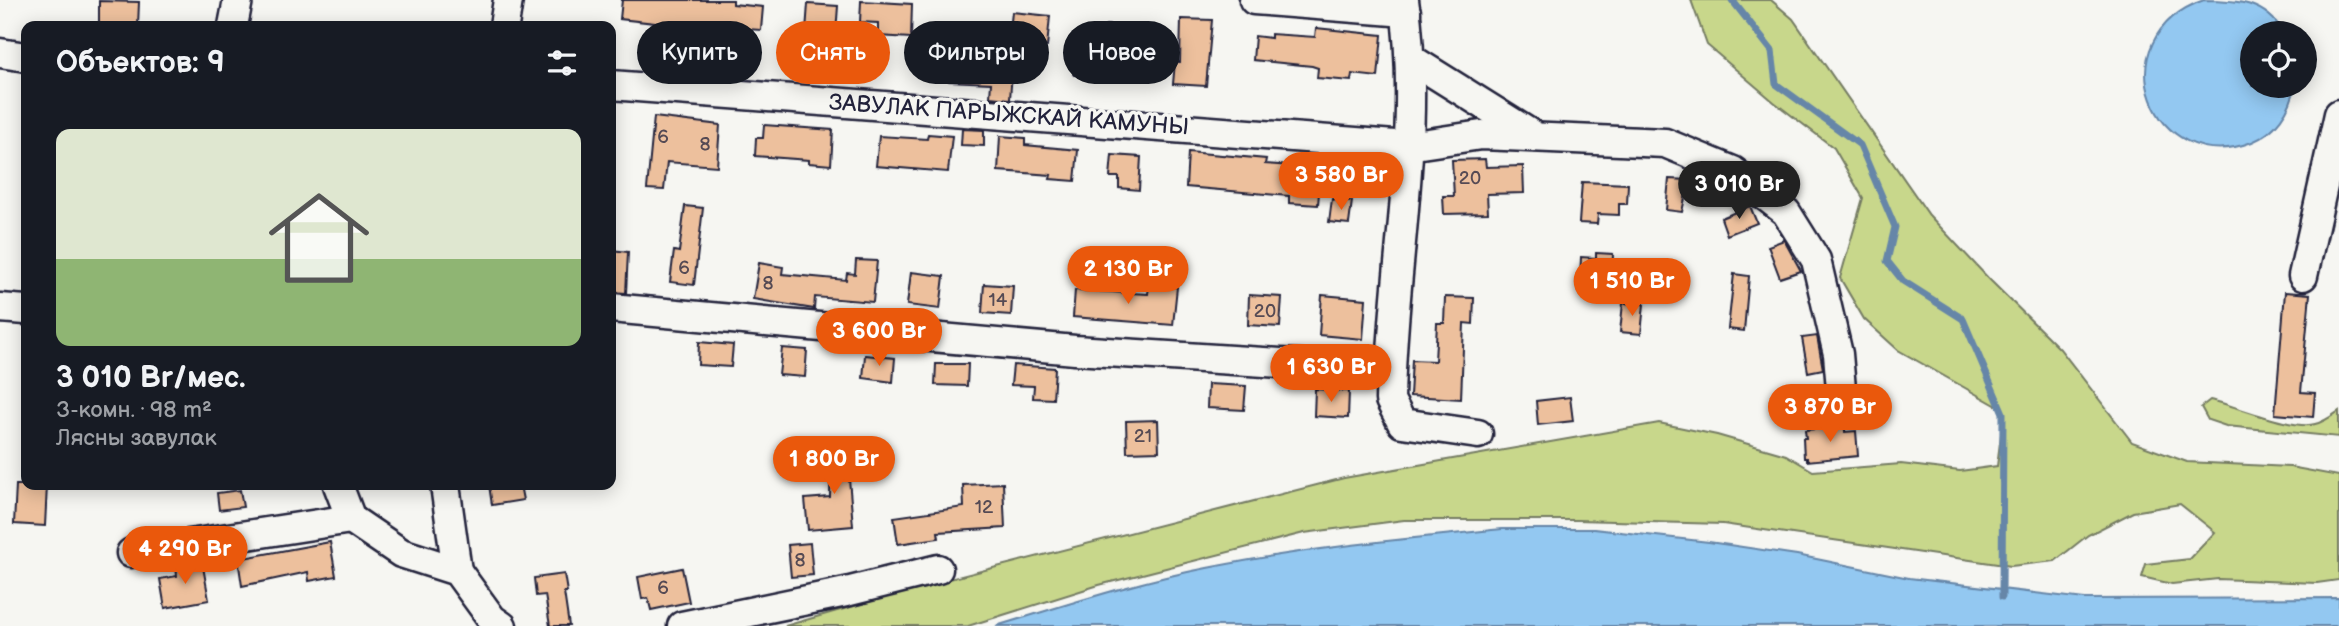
<!DOCTYPE html>
<html lang="ru">
<meta charset="utf-8">
<style>
:root{--surface:#171b24;--page:#20242c;--text:#f1f3f6;--muted:#9ea1a6;--accent:#ea580c}
body{margin:0;font-family:"Balsamiq Sans",sans-serif;background:var(--page);color:var(--text);height:100vh;display:flex;flex-direction:column;font-size:26px;white-space:nowrap}
*{box-sizing:border-box;margin:0}
p{font-size:23px;color:var(--muted)}
.icon{flex:none;width:38px;height:38px;fill:none;stroke:currentColor;stroke-width:2;stroke-linecap:round;stroke-linejoin:round}
.map{position:relative;flex:1;overflow:hidden}
.drawer{position:absolute;left:21px;top:21px;width:595px;height:469px;display:flex;flex-direction:column;background:var(--surface);border-radius:14px;box-shadow:0 4px 18px #0003}
.drawer>*{flex:none}
.top-card{position:absolute;left:637px;top:21px;width:665px;height:63px;display:flex;gap:14px}
.tools{position:absolute;left:2240px;top:21px;display:grid;gap:14px}
.tools a{display:grid;place-items:center;width:77px;height:77px;border-radius:50%;background:var(--surface);box-shadow:0 4px 18px #0003;font-size:35px}
.price{position:absolute;translate:-50% -60px;padding:0 16px;border-radius:24px;background:var(--accent);color:#fff;font-size:23px;line-height:46px;filter:drop-shadow(0 2px 4px #0008)}
.price::after{content:'';position:absolute;left:50%;top:42px;width:21px;height:16px;margin-left:-10px;background:inherit;clip-path:polygon(0 0,100% 0,50% 100%)}
.price.current{background:#222;color:#fff}
ul{padding:0;list-style:none}
li{display:grid;align-content:center;gap:14px;height:371px;padding:0 35px}
li span{display:grid;place-items:center;height:217px;border-radius:14px;color:#555}
li>.icon{margin-inline-start:auto}
span .icon{width:126px;height:126px;fill:#fffc;stroke-width:1}
li b{font-size:30px}
h2{display:flex;justify-content:space-between;align-items:center;height:84px;padding:0 35px;font-size:30px}
.chip{padding:0 24px;border-radius:32px;background:var(--surface);box-shadow:0 4px 18px #0003;font-size:24px;line-height:63px}
.chip.current{background:var(--accent);color:#fff}
.map>svg:first-child{display:block}
</style>
<div class="map">
<svg width="2339" height="626" viewBox="0 0 2339 626">
<rect width="100%" height="100%" fill="#f6f6f2"/>
<filter id="ink" filterUnits="userSpaceOnUse"><feTurbulence type="fractalNoise" baseFrequency=".0143" numOctaves="2"/><feDisplacementMap in="SourceGraphic" scale="14" xChannelSelector="R" yChannelSelector="G"/><feConvolveMatrix kernelMatrix="1 2 1 2 8 2 1 2 1" color-interpolation-filters="sRGB"/></filter>
<g filter="url(#ink)">
<g fill="#c8d78b" stroke="#757c63" stroke-width="2">
<path d="M 1691,0 L 1771,0 L 1793,19 L 1929,215 L 1990,280 L 2060,349 L 2132,442 L 2187,462 L 2290,467 L 2339,476 L 2339,580 L 2317,583 L 2218,579 L 2172,584 L 2142,577 L 2146,564 L 2190,559 L 2215,532 L 2180,504 L 2133,512 L 2088,535 L 2055,561 L 2011,566 L 1723,524 L 1577,520 L 1404,520 L 1304,533 L 1099,585 L 968,626 L 785,626 L 934,583 L 1344,478 L 1659,423 L 1717,435 L 1786,455 L 1813,471 L 1901,464 L 1960,471 L 1997,466 L 2004,410 L 1898,350 L 1864,319 L 1840,278 L 1863,198 L 1834,148 L 1774,102 L 1707,45 Z"/>
<path d="M 2210,400 C 2234,405 2294,431 2315,424 C 2324,422 2332,416 2339,411 L 2339,437 L 2226,426 L 2208,420 L 2201,407 Z"/>
</g>
<g fill="#93c8f1" stroke="#6686a8" stroke-width="2">
<path d="M 2204,0 C 2237,0 2265,1 2284,33 L 2252,33 L 2252,86 L 2295,86 C 2291,110 2275,133 2252,142 C 2152,180 2098,37 2204,0 Z"/>
<path d="M 1502,529 L 1594,529 L 1709,542 L 1797,555 L 1909,578 L 2085,599 L 2339,598 L 2339,626 L 996,626 C 1066,605 1135,582 1207,568 C 1304,548 1403,539 1502,529 Z"/>
</g>
<g fill="none" stroke-linecap="round" stroke-linejoin="round">
<path stroke="#6686a8" stroke-width="7" d="M 1732,0 L 1772,51 L 1776,84 L 1860,145 L 1895,227 L 1887,261 L 1903,281 L 1963,319 L 2003,413 L 2002,597"/>
</g>
<g fill="#edc09d" stroke="#22223b" stroke-width="2">
<path d="M 622,0 L 733,0 L 733,4 L 763,7 L 761,30 L 732,28 L 731,33 L 689,31 L 685,73 L 667,71 L 672,25 L 620,19 Z"/>
<path d="M 99,1 L 139,2 L 138,26 L 99,26 Z"/>
<path d="M 861,1 L 912,4 L 911,38 L 878,36 L 878,23 L 860,22 Z"/>
<path d="M 808,4 L 838,6 L 836,33 L 806,31 Z"/>
<path d="M 1012,12 L 1050,16 L 1047,47 L 1014,44 L 1010,99 L 990,97 L 991,83 L 949,81 L 950,25 L 971,25 L 971,39 L 1009,40 Z"/>
<path d="M 1181,19 L 1212,20 L 1206,86 L 1173,84 L 1175,62 L 1180,62 Z"/>
<path d="M 1106,25 L 1141,28 L 1139,56 L 1098,53 L 1100,31 L 1106,31 Z"/>
<path d="M 1316,28 L 1382,35 L 1378,77 L 1352,74 L 1351,81 L 1317,78 L 1318,68 L 1312,66 L 1253,60 L 1255,36 L 1271,38 L 1271,34 L 1315,37 Z"/>
<path d="M 1074,57 L 1091,58 L 1091,75 L 1074,75 Z"/>
<path d="M 654,117 L 720,125 L 717,166 L 667,162 L 664,190 L 647,189 Z"/>
<path d="M 764,125 L 833,130 L 831,165 L 809,163 L 809,160 L 755,156 L 756,138 L 763,138 Z"/>
<path d="M 962,129 L 984,130 L 984,146 L 961,145 Z"/>
<path d="M 928,134 L 952,136 L 948,172 L 876,166 L 879,136 L 927,139 Z"/>
<path d="M 1000,136 L 1025,138 L 1025,145 L 1078,150 L 1075,181 L 1050,179 L 1051,175 L 998,171 Z"/>
<path d="M 1188,152 L 1266,159 L 1265,164 L 1321,168 L 1318,205 L 1289,203 L 1289,196 L 1186,187 Z"/>
<path d="M 1112,155 L 1141,157 L 1139,190 L 1119,188 L 1119,177 L 1110,177 Z"/>
<path d="M 1485,159 L 1486,167 L 1523,166 L 1524,193 L 1487,194 L 1488,213 L 1444,214 L 1443,196 L 1454,196 L 1452,160 Z"/>
<path d="M 1669,179 L 1689,180 L 1682,212 L 1666,210 Z"/>
<path d="M 1582,182 L 1628,184 L 1627,204 L 1619,204 L 1619,215 L 1598,214 L 1597,224 L 1579,223 Z"/>
<path d="M 1332,199 L 1352,201 L 1349,224 L 1329,222 Z"/>
<path d="M 685,206 L 703,208 L 694,285 L 670,282 L 674,251 L 679,252 Z"/>
<path d="M 1750,206 L 1757,223 L 1727,235 L 1721,218 Z"/>
<path d="M 1784,240 L 1801,271 L 1780,278 L 1768,246 Z"/>
<path d="M 611,250 L 628,252 L 626,293 L 611,292 Z"/>
<path d="M 1596,253 L 1613,254 L 1612,281 L 1580,280 L 1581,257 L 1596,258 Z"/>
<path d="M 856,260 L 877,261 L 873,302 L 815,297 L 814,309 L 753,299 L 759,263 L 783,267 L 782,274 L 846,280 L 847,273 L 855,274 Z"/>
<path d="M 911,272 L 944,276 L 940,309 L 907,305 Z"/>
<path d="M 1734,274 L 1749,276 L 1744,331 L 1728,329 Z"/>
<path d="M 984,284 L 1013,286 L 1011,315 L 982,313 Z"/>
<path d="M 1149,285 L 1177,287 L 1173,325 L 1073,317 L 1075,290 L 1148,294 Z"/>
<path d="M 2285,292 L 2310,294 L 2301,392 L 2315,393 L 2313,417 L 2275,414 Z"/>
<path d="M 1249,295 L 1282,297 L 1280,327 L 1248,325 Z"/>
<path d="M 1322,295 L 1366,299 L 1363,339 L 1319,335 Z"/>
<path d="M 1445,297 L 1474,298 L 1473,324 L 1464,323 L 1461,399 L 1410,396 L 1412,360 L 1435,361 L 1437,323 L 1444,323 Z"/>
<path d="M 1623,303 L 1644,304 L 1641,334 L 1620,332 Z"/>
<path d="M 1817,336 L 1823,369 L 1808,372 L 1802,338 Z"/>
<path d="M 699,342 L 733,345 L 731,367 L 698,365 Z"/>
<path d="M 782,348 L 807,350 L 805,377 L 779,375 Z"/>
<path d="M 865,355 L 895,358 L 893,382 L 863,378 Z"/>
<path d="M 936,364 L 968,364 L 967,386 L 935,385 Z"/>
<path d="M 1013,365 L 1055,368 L 1053,399 L 1033,398 L 1034,386 L 1011,385 Z"/>
<path d="M 1208,384 L 1246,386 L 1244,410 L 1207,408 Z"/>
<path d="M 1315,389 L 1349,391 L 1348,418 L 1314,416 Z"/>
<path d="M 1570,397 L 1573,421 L 1538,425 L 1536,401 Z"/>
<path d="M 1158,420 L 1159,451 L 1127,452 L 1126,421 Z"/>
<path d="M 1845,426 L 1845,432 L 1856,431 L 1858,456 L 1807,461 L 1807,458 L 1804,458 L 1803,438 L 1806,438 L 1805,430 Z"/>
<path d="M 831,449 L 853,451 L 852,478 L 849,478 L 853,526 L 808,530 L 805,499 L 830,497 Z"/>
<path d="M 1003,483 L 1005,528 L 938,532 L 939,538 L 898,544 L 894,517 L 964,507 L 963,485 Z"/>
<path d="M 16,485 L 47,485 L 45,526 L 14,524 Z"/>
<path d="M 489,485 L 520,485 L 523,500 L 492,505 Z"/>
<path d="M 240,490 L 243,507 L 219,510 L 217,493 Z"/>
<path d="M 330,542 L 336,576 L 309,581 L 308,572 L 242,586 L 238,559 Z"/>
<path d="M 810,543 L 813,575 L 791,577 L 788,545 Z"/>
<path d="M 202,561 L 209,600 L 165,608 L 160,579 L 177,576 L 176,565 Z"/>
<path d="M 682,568 L 689,602 L 651,610 L 648,598 L 642,599 L 638,577 Z"/>
<path d="M 564,574 L 567,592 L 564,592 L 569,626 L 550,626 L 545,595 L 536,596 L 534,578 Z"/>
</g>
<g fill="none" stroke-linecap="round" stroke-linejoin="round">
<defs>
<g id="minor">
<path d="M 1254,0 L 1406,12"/>
<path d="M 1404,0 C 1423,132 1392,267 1390,400 L 1402,423 L 1478,434"/>
<path d="M 233,26 L 238,0"/>
<path d="M 504,26 L 508,0"/>
<path d="M 0,53 L 26,57"/>
<path d="M 1411,59 L 1534,136"/>
<path d="M 611,85 L 1408,146 L 1481,135 L 1665,143 L 1733,171 L 1786,212 L 1816,260 L 1838,354 L 1841,389"/>
<path d="M 2303,276 L 2339,114"/>
<path d="M 0,308 L 26,310"/>
<path d="M 611,308 L 1075,350 L 1390,370"/>
<path d="M 338,485 L 351,519"/>
<path d="M 445,485 L 457,571"/>
<path d="M 131,553 L 351,519 L 401,553 L 457,571 L 492,619 L 502,626"/>
<path d="M 682,626 L 846,592 L 938,569"/>
</g>
</defs>
<use href="#minor" stroke="#22223b" stroke-width="33"/>
<use href="#minor" stroke="#f6f6f2" stroke-width="28"/>
</g>
</g>
<g text-anchor="middle" dominant-baseline="central" stroke-width="7" stroke-linejoin="round" paint-order="stroke">
<g font-size="19" fill="#554a54">
<text x="663" y="137">6</text>
<text x="705" y="144">8</text>
<text x="1470" y="178">20</text>
<text x="684" y="268">6</text>
<text x="768" y="283">8</text>
<text x="998" y="300">14</text>
<text x="1265" y="311">20</text>
<text x="1143" y="436">21</text>
<text x="984" y="507">12</text>
<text x="800" y="560">8</text>
<text x="663" y="588">6</text>
</g>
<g font-size="23" fill="#22223b" stroke="#f6f6f2">
<text transform="translate(1009 115) rotate(4)">ЗАВУЛАК ПАРЫЖСКАЙ КАМУНЫ</text>
</g>
</g>
</svg>
<div class="tools">
<a><svg class="icon" aria-label="locate" viewBox="0 0 24 24"><circle cx="12" cy="12" r="6"/><path d="M12 2v4M12 18v4M2 12h4M18 12h4"/></svg></a>
</div>
<b class="price" style="left:1341px;top:212px">3 580 Br</b>
<b class="price current" style="left:1739px;top:221px">3 010 Br</b>
<b class="price" style="left:1128px;top:306px">2 130 Br</b>
<b class="price" style="left:1632px;top:318px">1 510 Br</b>
<b class="price" style="left:879px;top:368px">3 600 Br</b>
<b class="price" style="left:1331px;top:404px">1 630 Br</b>
<b class="price" style="left:1830px;top:444px">3 870 Br</b>
<b class="price" style="left:834px;top:496px">1 800 Br</b>
<b class="price" style="left:185px;top:586px">4 290 Br</b>
<div class="top-card">
<a class="chip">Купить</a>
<a class="chip current">Снять</a>
<a class="chip">Фильтры</a>
<a class="chip">Новое</a>
</div>
<section class="drawer">
<h2>Объектов: 9<svg class="icon" aria-label="filters" viewBox="0 0 24 24"><path d="M4 7h16M4 17h16"/><circle cx="9" cy="7" r="2"/><circle cx="15" cy="17" r="2"/></svg></h2>
<ul>
<li><span style="background:linear-gradient(#dfe7d0 60%,#8fb573 0)"><svg class="icon" aria-label="home" viewBox="0 0 24 24"><path d="M3 11l9-7 9 7M6 9v11h12V9"/></svg></span><div><b>3 010 Br/мес.</b><p>3-комн. · 98 m²</p><p>Лясны завулак</p></div></li>
</ul>
</section>
</div>
